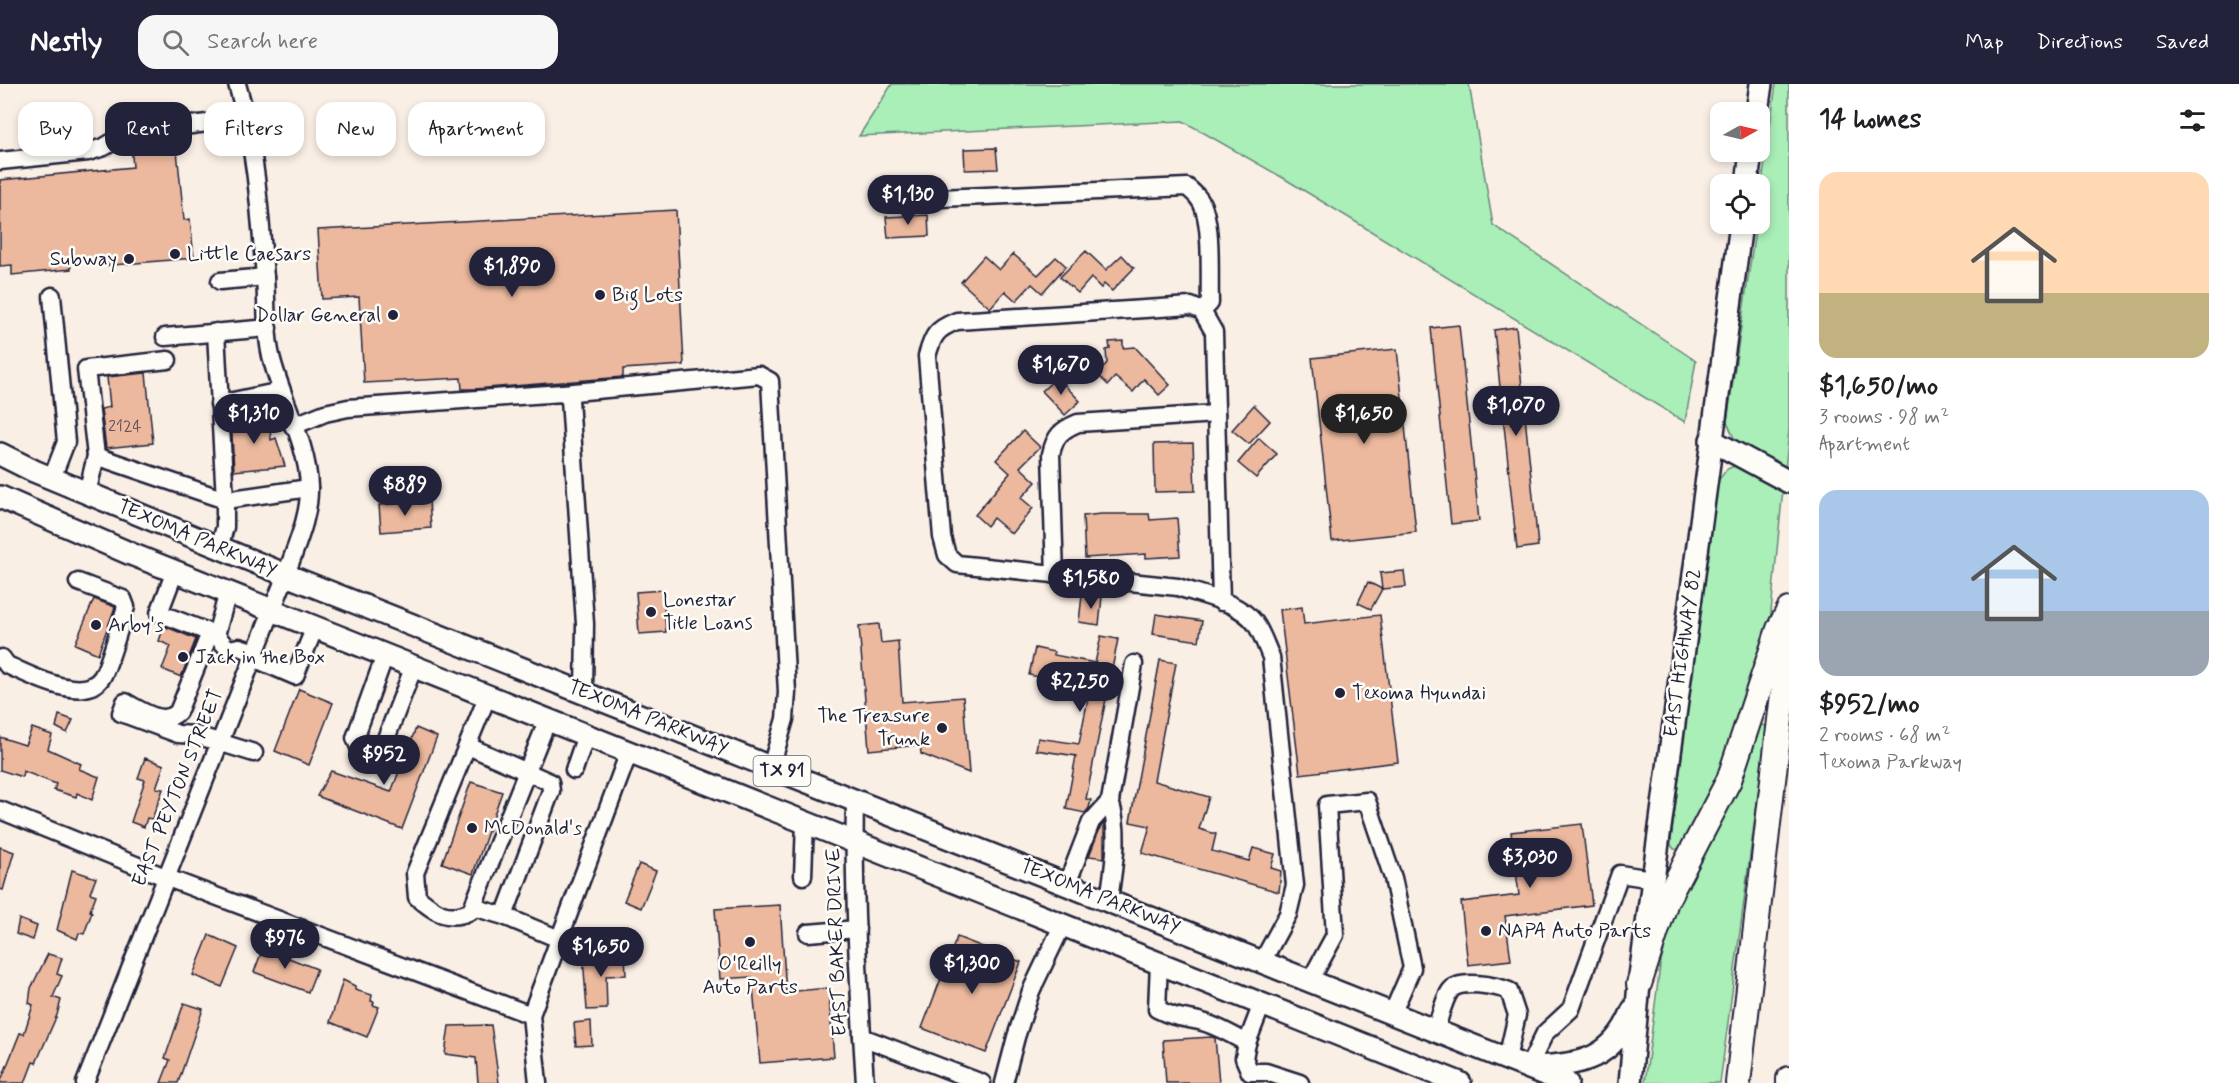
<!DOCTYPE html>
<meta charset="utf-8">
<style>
:root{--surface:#fff;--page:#f6f6f6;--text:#202124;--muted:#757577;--accent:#22223b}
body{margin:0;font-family:Mynerve,sans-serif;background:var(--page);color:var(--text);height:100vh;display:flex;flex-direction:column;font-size:22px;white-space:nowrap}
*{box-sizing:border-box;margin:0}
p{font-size:20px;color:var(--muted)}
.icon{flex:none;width:33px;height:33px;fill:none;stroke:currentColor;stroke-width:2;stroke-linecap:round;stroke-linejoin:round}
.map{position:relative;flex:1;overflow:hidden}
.side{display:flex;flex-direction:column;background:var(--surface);width:450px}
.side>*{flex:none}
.banner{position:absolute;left:18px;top:18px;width:570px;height:54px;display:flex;gap:12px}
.needle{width:39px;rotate:82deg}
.controls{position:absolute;left:1710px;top:18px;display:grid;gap:12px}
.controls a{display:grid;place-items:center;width:60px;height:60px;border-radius:12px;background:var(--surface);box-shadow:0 3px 9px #0003;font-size:30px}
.price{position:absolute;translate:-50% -51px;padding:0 14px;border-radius:21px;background:var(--accent);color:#fff;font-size:20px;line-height:39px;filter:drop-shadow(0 2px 3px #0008)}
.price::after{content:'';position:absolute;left:50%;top:36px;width:18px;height:14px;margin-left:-9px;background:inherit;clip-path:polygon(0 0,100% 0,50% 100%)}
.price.active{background:#222;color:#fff}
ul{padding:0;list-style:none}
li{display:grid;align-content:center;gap:12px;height:318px;padding:0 30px}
li span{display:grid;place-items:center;height:186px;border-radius:18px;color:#555}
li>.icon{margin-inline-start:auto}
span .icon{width:108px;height:108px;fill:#fffc;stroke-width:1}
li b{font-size:26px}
h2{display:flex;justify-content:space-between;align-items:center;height:72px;padding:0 30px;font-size:26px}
.chip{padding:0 21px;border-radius:18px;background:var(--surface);box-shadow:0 3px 9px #0003;font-size:21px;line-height:54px}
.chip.active{background:var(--accent);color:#fff}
header{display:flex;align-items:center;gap:36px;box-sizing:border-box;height:84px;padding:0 30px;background:var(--accent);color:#fff}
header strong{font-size:28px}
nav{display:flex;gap:33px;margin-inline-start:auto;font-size:21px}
.search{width:420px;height:54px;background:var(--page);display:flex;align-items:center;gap:15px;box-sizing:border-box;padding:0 21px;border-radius:18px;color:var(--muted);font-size:22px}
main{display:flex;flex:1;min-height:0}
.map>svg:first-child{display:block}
</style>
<header>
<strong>Nestly</strong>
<div class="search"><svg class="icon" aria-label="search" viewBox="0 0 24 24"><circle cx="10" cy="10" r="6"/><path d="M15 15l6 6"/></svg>Search here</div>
<nav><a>Map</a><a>Directions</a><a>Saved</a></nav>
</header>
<main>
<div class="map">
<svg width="1789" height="999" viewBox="0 0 1789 999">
<rect width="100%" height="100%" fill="#faefe5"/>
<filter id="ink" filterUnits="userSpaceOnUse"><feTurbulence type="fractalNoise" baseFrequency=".0167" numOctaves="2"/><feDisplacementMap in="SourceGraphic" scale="12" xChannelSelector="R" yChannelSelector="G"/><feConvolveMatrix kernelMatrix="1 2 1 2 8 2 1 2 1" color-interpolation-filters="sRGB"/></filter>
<g filter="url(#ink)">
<g fill="#aaeeb8" stroke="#66887a" stroke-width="1.5">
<path d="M 892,0 L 1469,0 L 1493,141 L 1696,277 L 1685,338 L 1285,95 L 1183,37 L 859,52 Z"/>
<path d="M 1776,0 L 1789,0 L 1789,346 L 1785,387 L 1737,361 L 1727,338 L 1756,140 L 1760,140 L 1760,113 Z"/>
<path d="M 1737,381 L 1783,404 L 1769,549 L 1739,651 L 1682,766 L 1674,765 L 1671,761 L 1671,756 L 1717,398 L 1727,385 Z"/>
<path d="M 1760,641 L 1767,642 L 1720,999 L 1645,999 L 1660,882 L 1674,826 Z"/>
</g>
<g fill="#ecb99e" stroke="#22223b" stroke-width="1.5">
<path d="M 176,57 L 184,136 L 190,135 L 194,174 L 101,182 L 100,174 L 70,177 L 71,185 L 12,191 L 12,181 L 0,182 L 0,96 L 133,83 L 131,61 Z"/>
<path d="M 996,64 L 998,85 L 965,86 L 964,65 Z"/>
<path d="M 676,126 L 684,281 L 623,285 L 623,293 L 475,305 L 462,305 L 461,294 L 364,299 L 359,213 L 322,215 L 318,146 Z"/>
<path d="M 928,131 L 929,152 L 888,154 L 886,133 Z"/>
<path d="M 1086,167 L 1106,186 L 1122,171 L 1134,184 L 1112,207 L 1104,200 L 1101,204 L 1091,194 L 1078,209 L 1060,193 Z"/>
<path d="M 1013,170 L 1038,191 L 1056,173 L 1066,182 L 1042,209 L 1032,200 L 1016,217 L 1005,207 L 990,224 L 961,198 L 984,172 L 999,186 Z"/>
<path d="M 1459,241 L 1479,437 L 1451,440 L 1431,244 Z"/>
<path d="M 1516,243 L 1538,462 L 1517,465 L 1494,246 Z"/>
<path d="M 1123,257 L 1123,264 L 1135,263 L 1170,301 L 1159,311 L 1144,295 L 1133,308 L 1115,293 L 1108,301 L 1097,290 L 1107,279 L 1106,266 L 1110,265 L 1109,258 Z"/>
<path d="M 1397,265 L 1416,448 L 1332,457 L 1312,274 Z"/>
<path d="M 146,289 L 153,359 L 106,364 L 101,325 L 110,323 L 107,293 Z"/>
<path d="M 1057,293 L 1080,317 L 1065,331 L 1042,307 Z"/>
<path d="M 1254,321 L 1270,337 L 1249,360 L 1232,346 Z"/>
<path d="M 259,330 L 261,346 L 270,345 L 271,356 L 276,354 L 285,382 L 234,387 L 231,333 Z"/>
<path d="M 1023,347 L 1040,363 L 1020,383 L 1036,398 L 1021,414 L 1033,424 L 1012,450 L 993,434 L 987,442 L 975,431 L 1010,389 L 996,376 Z"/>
<path d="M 1259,354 L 1277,370 L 1256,394 L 1238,379 Z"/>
<path d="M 1193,359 L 1195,407 L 1155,408 L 1154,360 Z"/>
<path d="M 429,417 L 431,444 L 381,448 L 379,421 Z"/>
<path d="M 1101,430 L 1149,430 L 1150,436 L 1177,434 L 1180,472 L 1146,474 L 1146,470 L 1085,474 L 1083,432 Z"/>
<path d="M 1404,487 L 1406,503 L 1382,505 L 1380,489 Z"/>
<path d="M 1368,498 L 1382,505 L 1371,525 L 1358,519 Z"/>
<path d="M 663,506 L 666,548 L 639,550 L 636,508 Z"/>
<path d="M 1082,511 L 1102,513 L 1099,541 L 1079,538 Z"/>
<path d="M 94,515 L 115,523 L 98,570 L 75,560 Z"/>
<path d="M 1302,523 L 1304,540 L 1380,531 L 1398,678 L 1300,690 L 1280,526 Z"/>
<path d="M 1156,530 L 1202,537 L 1199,557 L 1153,550 Z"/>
<path d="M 879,540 L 881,559 L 898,557 L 902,618 L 963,613 L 969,689 L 921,670 L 920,661 L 869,666 L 859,542 Z"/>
<path d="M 164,542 L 196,555 L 181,593 L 162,585 L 171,562 L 159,557 Z"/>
<path d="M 1101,552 L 1118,555 L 1086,715 L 1091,716 L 1089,724 L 1085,729 L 1066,725 L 1076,672 L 1036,666 L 1038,654 L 1079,660 L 1092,594 L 1051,587 L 1049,595 L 1029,591 L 1035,564 L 1054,568 L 1054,571 L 1095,579 Z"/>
<path d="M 1160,576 L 1176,579 L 1154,697 L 1209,713 L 1199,745 L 1216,750 L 1212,767 L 1249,777 L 1253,764 L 1275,770 L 1271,784 L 1281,787 L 1279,808 L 1142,769 L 1150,742 L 1130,738 Z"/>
<path d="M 299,605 L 333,619 L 309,681 L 275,667 Z"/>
<path d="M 59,631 L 73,636 L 67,649 L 56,643 Z"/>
<path d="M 32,644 L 52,651 L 48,665 L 81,680 L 79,685 L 99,693 L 92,716 L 77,709 L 76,713 L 54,706 L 56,700 L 23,687 L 22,693 L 0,686 L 0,653 L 25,661 Z"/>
<path d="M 416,644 L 437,653 L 402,745 L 317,712 L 331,687 L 391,708 Z"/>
<path d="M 145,674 L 164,681 L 156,704 L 163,705 L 152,735 L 147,734 L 144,743 L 131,738 L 145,696 L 138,694 Z"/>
<path d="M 471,698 L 502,708 L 473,790 L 442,779 Z"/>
<path d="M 1104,739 L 1104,774 L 1089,772 L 1100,744 Z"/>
<path d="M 1582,740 L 1592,821 L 1505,832 L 1511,876 L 1468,881 L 1461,818 L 1519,811 L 1511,748 Z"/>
<path d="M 0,763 L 14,768 L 3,806 L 0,805 Z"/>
<path d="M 639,780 L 656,787 L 641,824 L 624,817 Z"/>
<path d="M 72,786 L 96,794 L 90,809 L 96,811 L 90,827 L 92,828 L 84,850 L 79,849 L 77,855 L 57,846 Z"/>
<path d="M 780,821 L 786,908 L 828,904 L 834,973 L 760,979 L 752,893 L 720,895 L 715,825 Z"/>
<path d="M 19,835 L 37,842 L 33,856 L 16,850 Z"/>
<path d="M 209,851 L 238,864 L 222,903 L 193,891 Z"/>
<path d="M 957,853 L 1021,878 L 986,969 L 922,944 Z"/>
<path d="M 263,864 L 317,885 L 308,908 L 254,888 Z"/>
<path d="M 48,870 L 62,874 L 57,890 L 62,892 L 53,913 L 61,916 L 57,931 L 36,979 L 33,978 L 25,999 L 0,999 L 20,949 L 24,950 L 33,921 L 29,919 L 31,904 Z"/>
<path d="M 625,871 L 626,891 L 606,892 L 607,925 L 587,926 L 583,873 Z"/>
<path d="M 343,896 L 355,902 L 355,906 L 372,911 L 371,917 L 374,918 L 373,921 L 379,923 L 367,953 L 330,938 Z"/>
<path d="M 184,919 L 203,925 L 178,999 L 161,999 L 170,976 L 165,974 Z"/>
<path d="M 591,937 L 592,961 L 576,962 L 574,939 Z"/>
<path d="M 491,941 L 499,999 L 478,999 L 476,974 L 445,970 L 449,942 Z"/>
<path d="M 1212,953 L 1215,954 L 1219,999 L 1166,999 L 1163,956 Z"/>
</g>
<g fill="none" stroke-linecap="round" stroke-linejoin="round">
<defs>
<g id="minor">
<path d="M 0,77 L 88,68 L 104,63 L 128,49 L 247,34"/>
<path d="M 895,116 L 1187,103 C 1195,110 1201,115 1204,125 C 1212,148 1209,193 1210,219 L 1202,227"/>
<path d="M 220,197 L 265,193"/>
<path d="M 52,212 L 66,358 L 52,394"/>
<path d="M 216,248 L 225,416 L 225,443 L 219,464"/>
<path d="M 165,253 L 268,244"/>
<path d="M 563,309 L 759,291 L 770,297 L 787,608 L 785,635 L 771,683"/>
<path d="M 219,320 L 281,307"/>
<path d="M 293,342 L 325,329 L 348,324 L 563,309 L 570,315 L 585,540 L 584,609"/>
<path d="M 96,372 L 225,416 L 309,404"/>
<path d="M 87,409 L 96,372 L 86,285 L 168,276"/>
<path d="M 175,487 L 159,529 L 216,551"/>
<path d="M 1055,491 L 1051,370 C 1055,352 1061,346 1078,339 L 1216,330"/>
<path d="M 228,508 L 216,551 L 228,565 L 239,563 L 255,568"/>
<path d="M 1221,518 L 1214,248 L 1202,227 L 1191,222 L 957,237 C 936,245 933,251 927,272 L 942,453 L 947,471 L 957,480 L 1178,503 C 1203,512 1238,517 1255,539 C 1262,549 1266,562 1271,573 L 1295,801 L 1288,830 L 1262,878"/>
<path d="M 210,549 L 178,628 C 163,643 141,626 125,618 L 121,629 L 178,650 L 196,651 L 254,669"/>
<path d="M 385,571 L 355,654 L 359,663 L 372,669 L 382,665 L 414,582"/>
<path d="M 2,574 L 7,581 C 29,590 84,621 102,593 C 110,580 120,540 126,523 L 123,515 L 78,498"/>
<path d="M 253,574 L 295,592 L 315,543"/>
<path d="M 488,611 L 415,789 L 417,813 C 435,828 447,838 471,827 L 548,635"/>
<path d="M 468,662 L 550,698 L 551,707 L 504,832"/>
<path d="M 574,686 L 586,651"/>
<path d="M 855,716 C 853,810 859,905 865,999"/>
<path d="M 1110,717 L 1134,580"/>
<path d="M 0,726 L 165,793 L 531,931"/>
<path d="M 803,792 L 805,738"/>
<path d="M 1067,800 L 1091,738 L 1110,717 C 1121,749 1113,784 1109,817"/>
<path d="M 473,823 L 504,832 L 559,855"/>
<path d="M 808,849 L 857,845"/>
<path d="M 1159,879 L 1157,925 C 1175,934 1181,933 1199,937 C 1216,941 1232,951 1247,959 L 1262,920"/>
<path d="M 1310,897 L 1335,851 L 1327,721 L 1367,717 L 1393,794 L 1412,884 L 1392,930"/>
<path d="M 1435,947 C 1440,934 1443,917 1450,907 C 1459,894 1497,902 1509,907 L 1517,931 L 1507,975"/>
<path d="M 862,953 L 982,999"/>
<path d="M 1247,959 L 1244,974 L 1250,988 L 1266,988 L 1300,999"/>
<path d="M 1528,984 L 1545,949 L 1571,925 L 1620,790 L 1652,795"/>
<path d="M 85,999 L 286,491 C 295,464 310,433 309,403 C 308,359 281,315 271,272 C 265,247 267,219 265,194 C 260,129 256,63 237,0"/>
<path d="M 538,999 L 531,931 L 629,668"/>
<path d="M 1004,999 L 1016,953 L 1031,907 L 1063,840"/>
</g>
<g id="major">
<path d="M 1757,28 L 1761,0"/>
<path d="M 1747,100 L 1751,68"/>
<path d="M 1711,356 L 1789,398"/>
<path d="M 0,370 L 34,387 L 286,491 L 1567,999"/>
<path d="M 0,413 L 131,470 L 1460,999"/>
<path d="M 1533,983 C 1582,981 1613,975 1633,926"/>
<path d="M 1630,999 L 1639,900 L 1741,140"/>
</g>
<g id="highway">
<path d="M 1639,900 L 1666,817 L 1729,696 L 1779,545 L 1789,526"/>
<path d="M 1738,999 L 1789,558"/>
<path d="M 1789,999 L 1789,995"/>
</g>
</defs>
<use href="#minor" stroke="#22223b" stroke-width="21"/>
<use href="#major" stroke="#22223b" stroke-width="26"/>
<use href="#highway" stroke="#22223b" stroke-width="28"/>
<use href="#minor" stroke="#fdfcf7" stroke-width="16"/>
<use href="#major" stroke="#fdfcf7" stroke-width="21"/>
<use href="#highway" stroke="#fdfcf7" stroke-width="24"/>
</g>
</g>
<g fill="#22223b" stroke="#fdfcf7" stroke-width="2">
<circle cx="175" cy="170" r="6"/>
<circle cx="129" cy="175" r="6"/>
<circle cx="600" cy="211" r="6"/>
<circle cx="393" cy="231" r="6"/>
<circle cx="651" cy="528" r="6"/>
<circle cx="96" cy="541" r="6"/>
<circle cx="183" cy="573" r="6"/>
<circle cx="1340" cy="609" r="6"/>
<circle cx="942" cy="644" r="6"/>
<circle cx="472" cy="744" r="6"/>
<circle cx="1486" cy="847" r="6"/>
<circle cx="750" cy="858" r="6"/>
</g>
<g text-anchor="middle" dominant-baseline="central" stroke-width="5" stroke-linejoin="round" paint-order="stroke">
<g font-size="16" fill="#544854">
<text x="125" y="342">2124</text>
</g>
<rect fill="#fdfcf7" stroke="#646373" stroke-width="1.5" x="753.5" y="672" width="57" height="30" rx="4.5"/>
<g font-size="18" font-weight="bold" fill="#22223b">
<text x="782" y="687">TX 91</text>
</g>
<g font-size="20" fill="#22223b" stroke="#fdfcf7" text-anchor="start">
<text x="187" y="170">Little Caesars</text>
<text x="117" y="175" text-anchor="end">Subway</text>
<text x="612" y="211">Big Lots</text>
<text x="381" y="231" text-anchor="end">Dollar General</text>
<text x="663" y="516">Lonestar<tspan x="663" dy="23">Title Loans</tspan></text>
<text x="108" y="541">Arby's</text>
<text x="195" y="573">Jack in the Box</text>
<text x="1352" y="609">Texoma Hyundai</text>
<text x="930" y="632" text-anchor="end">The Treasure<tspan x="930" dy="23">Trunk</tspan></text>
<text x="484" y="744">McDonald's</text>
<text x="1498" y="847">NAPA Auto Parts</text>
<text x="750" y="880" text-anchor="middle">O'Reilly<tspan x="750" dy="23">Auto Parts</tspan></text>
</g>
<g font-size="20" fill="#22223b" stroke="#fdfcf7">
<text transform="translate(197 455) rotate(23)">TEXOMA PARKWAY</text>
<text transform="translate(1683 569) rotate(-82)">EAST HIGHWAY 82</text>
<text transform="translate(648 634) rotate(22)">TEXOMA PARKWAY</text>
<text transform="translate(178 704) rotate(-68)">EAST PEYTON STREET</text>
<text transform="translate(1100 813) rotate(22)">TEXOMA PARKWAY</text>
<text transform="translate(837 858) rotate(-92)">EAST BAKER DRIVE</text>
</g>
</g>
</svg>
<div class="controls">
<a><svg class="needle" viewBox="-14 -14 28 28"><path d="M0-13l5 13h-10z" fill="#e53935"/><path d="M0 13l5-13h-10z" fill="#757577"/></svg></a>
<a><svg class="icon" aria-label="locate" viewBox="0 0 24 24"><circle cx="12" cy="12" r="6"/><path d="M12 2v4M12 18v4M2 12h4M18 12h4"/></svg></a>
</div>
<b class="price" style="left:908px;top:142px">$1,130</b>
<b class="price" style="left:512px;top:214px">$1,890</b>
<b class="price" style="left:1061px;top:312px">$1,670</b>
<b class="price" style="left:1516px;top:353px">$1,070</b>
<b class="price" style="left:254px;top:361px">$1,310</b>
<b class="price active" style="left:1364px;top:361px">$1,650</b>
<b class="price" style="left:405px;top:433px">$889</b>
<b class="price" style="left:1091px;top:526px">$1,580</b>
<b class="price" style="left:1080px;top:629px">$2,250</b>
<b class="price" style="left:384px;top:702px">$952</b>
<b class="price" style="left:1530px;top:805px">$3,030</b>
<b class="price" style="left:285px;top:886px">$976</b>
<b class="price" style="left:601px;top:894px">$1,650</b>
<b class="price" style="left:972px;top:911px">$1,300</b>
<div class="banner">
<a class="chip">Buy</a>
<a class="chip active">Rent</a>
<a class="chip">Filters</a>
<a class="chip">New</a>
<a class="chip">Apartment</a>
</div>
</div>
<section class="side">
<h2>14 homes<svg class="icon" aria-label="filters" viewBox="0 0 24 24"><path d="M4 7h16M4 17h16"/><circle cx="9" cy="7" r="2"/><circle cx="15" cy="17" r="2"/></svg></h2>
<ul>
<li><span style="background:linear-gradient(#ffd9b3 65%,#c2b280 0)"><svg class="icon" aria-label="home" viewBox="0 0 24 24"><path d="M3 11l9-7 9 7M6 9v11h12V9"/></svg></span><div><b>$1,650/mo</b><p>3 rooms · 98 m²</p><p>Apartment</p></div></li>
<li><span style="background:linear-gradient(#a9c7e8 65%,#9aa5b1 0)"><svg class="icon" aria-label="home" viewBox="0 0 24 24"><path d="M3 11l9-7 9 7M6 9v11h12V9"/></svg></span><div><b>$952/mo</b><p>2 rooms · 68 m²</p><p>Texoma Parkway</p></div></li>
</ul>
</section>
</main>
